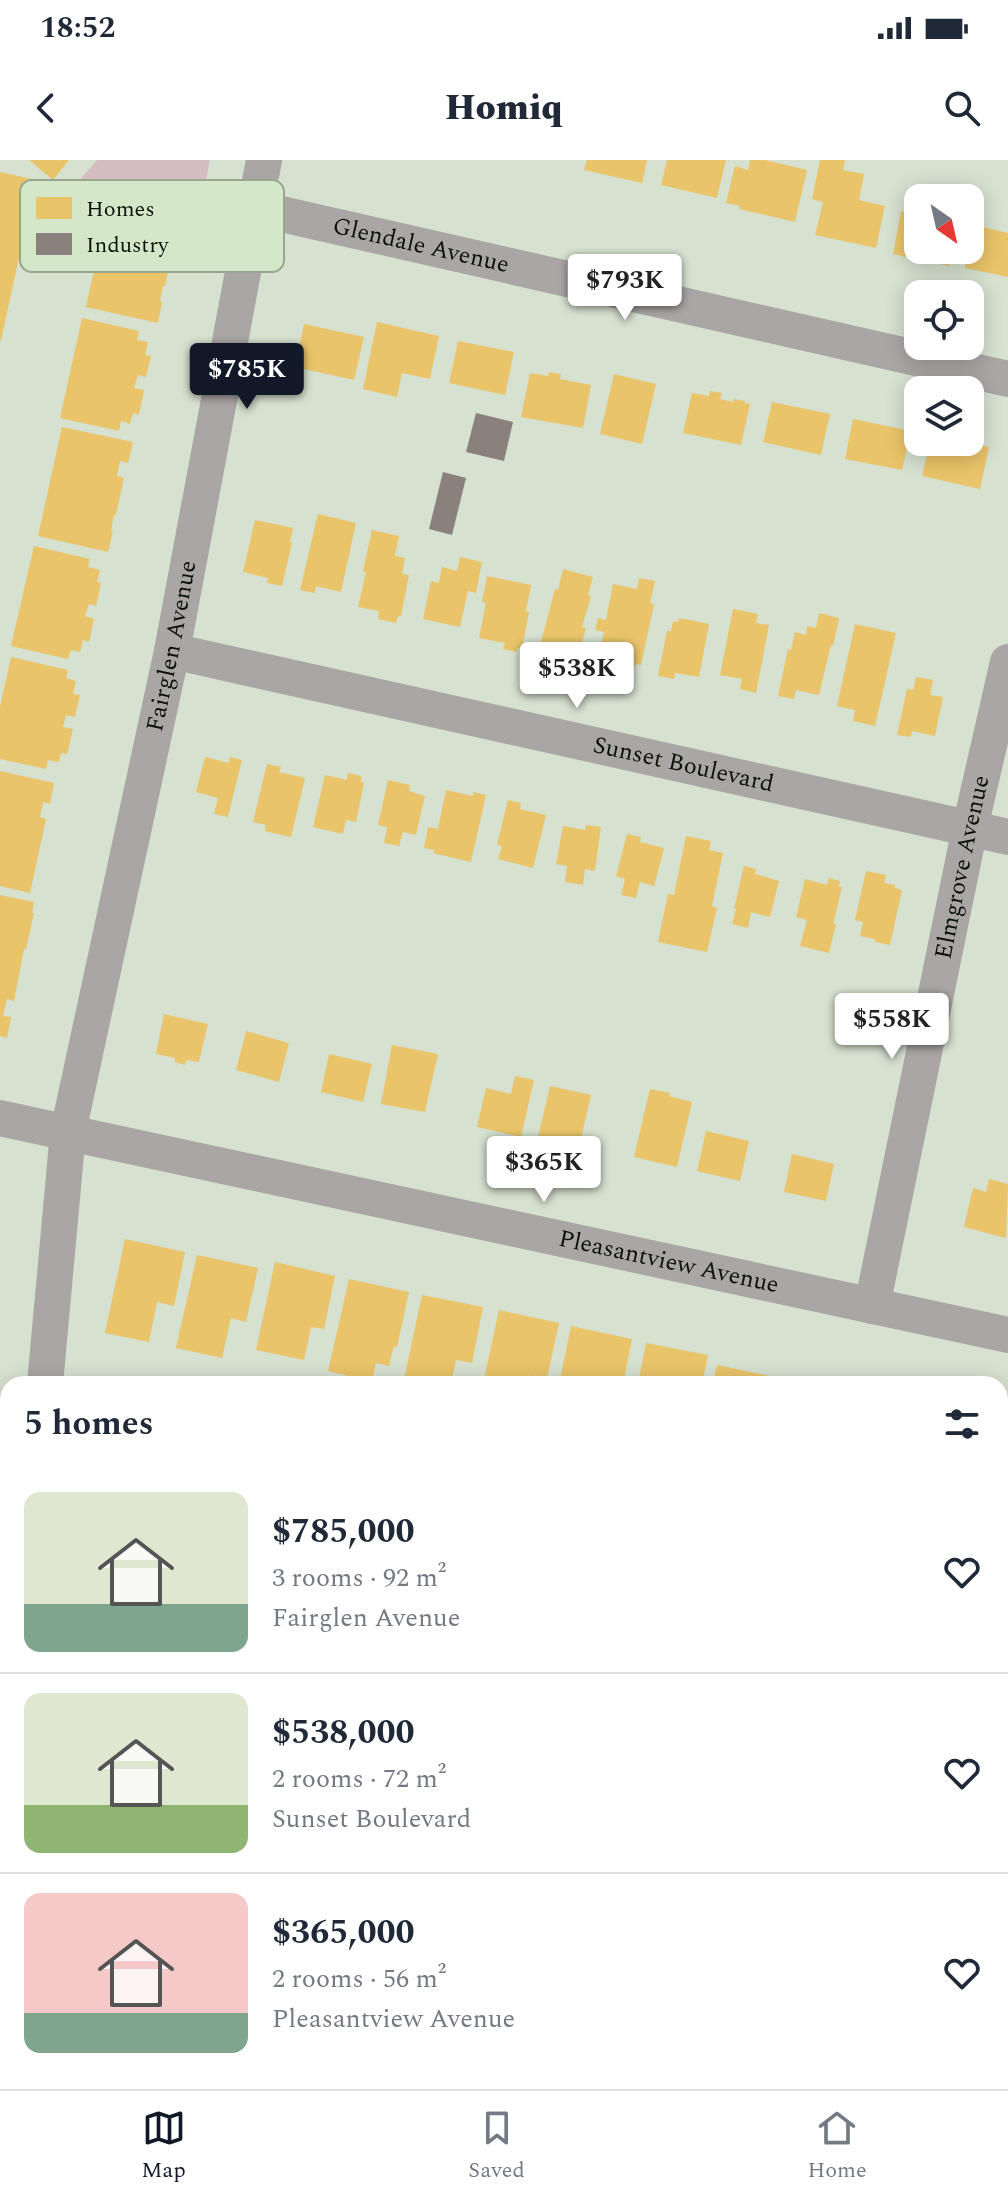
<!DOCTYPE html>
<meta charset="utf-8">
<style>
:root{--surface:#fff;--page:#f6f6f7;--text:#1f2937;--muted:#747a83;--line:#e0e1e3;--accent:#111827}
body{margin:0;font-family:Spectral,serif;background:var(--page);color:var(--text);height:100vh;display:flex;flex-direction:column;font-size:30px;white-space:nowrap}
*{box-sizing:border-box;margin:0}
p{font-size:26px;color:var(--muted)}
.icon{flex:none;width:44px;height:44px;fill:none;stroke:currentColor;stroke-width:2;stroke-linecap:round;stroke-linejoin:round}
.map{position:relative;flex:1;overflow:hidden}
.sheet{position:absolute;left:0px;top:1216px;width:1008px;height:714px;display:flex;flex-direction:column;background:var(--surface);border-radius:24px 24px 0 0;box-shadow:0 4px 20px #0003}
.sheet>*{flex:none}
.needle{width:52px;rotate:146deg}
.tools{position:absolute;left:904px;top:24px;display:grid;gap:16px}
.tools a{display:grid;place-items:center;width:80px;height:80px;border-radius:16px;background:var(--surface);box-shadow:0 4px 20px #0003;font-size:40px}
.price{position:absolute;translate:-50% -68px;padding:0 18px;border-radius:8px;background:#fff;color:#222;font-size:26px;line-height:52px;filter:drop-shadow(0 2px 4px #0008)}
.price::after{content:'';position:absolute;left:50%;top:48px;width:24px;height:18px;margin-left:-12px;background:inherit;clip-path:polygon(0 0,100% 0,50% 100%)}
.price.selected{background:var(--accent);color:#fff}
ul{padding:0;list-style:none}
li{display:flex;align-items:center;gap:24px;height:200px;padding:0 24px}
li+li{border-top:2px solid var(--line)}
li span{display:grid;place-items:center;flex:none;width:224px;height:160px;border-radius:16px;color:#555}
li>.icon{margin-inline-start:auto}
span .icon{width:96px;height:96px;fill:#fffc;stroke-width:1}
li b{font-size:34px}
h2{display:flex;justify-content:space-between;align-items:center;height:96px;padding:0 24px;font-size:34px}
.status{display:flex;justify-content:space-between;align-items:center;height:56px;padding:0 40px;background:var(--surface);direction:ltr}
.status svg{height:22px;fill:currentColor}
header{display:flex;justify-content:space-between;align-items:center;height:104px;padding:0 24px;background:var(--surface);font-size:36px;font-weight:800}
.tab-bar{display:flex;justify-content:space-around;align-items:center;height:112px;border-top:2px solid var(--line);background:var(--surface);font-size:22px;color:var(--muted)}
.tab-bar a{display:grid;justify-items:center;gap:4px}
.tab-bar .selected{color:var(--accent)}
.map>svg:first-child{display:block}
</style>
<div class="status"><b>18:52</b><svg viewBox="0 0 49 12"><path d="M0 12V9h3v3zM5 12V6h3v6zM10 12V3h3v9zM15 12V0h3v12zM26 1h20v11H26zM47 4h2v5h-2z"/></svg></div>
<header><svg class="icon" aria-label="back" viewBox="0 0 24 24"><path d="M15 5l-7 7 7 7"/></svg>Homiq<svg class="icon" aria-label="search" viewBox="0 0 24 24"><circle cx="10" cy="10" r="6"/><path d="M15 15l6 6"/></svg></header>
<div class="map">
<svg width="1008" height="1929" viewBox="0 0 1008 1929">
<rect width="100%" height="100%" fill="#d6e1d0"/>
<g fill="#d4bec3">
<path d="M 97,0 L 210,0 L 200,50 L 82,33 L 77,23 Z"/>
<path d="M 1008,1872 L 1008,1929 L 963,1929 L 969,1922 L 1000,1922 L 1000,1882 Z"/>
</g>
<g fill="#e9c46a">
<path d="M 29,0 L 69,0 L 53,20 Z"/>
<path d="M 587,0 L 647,0 L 642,23 L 584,10 Z"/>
<path d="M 667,0 L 726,0 L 717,38 L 661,25 Z"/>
<path d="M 750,0 L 765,0 L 807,10 L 795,62 L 739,49 L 740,46 L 726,43 L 735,6 L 748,10 Z"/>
<path d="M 820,0 L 845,0 L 843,10 L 864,14 L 859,40 L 885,46 L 876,88 L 815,75 L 823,42 L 812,39 Z"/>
<path d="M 0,12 L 36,20 L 1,180 L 0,180 Z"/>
<path d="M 110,38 L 180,53 L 175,74 L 168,72 L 165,89 L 173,90 L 165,126 L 163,126 L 160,141 L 162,142 L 158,163 L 86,147 Z"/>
<path d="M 901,51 L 918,55 L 918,90 L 952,90 L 949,106 L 893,94 Z"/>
<path d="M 974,65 L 1008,73 L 1008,117 L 965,108 Z"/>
<path d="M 82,158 L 139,171 L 137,180 L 148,182 L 145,195 L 151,196 L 146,217 L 138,215 L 134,228 L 144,230 L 139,255 L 133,253 L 130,264 L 121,261 L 119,271 L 60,258 Z"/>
<path d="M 377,162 L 439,176 L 430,219 L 402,213 L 397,237 L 363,229 Z"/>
<path d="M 304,164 L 364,177 L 354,220 L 295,207 Z"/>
<path d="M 458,181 L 514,192 L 505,235 L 449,223 Z"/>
<path d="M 549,212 L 561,214 L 560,219 L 591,225 L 583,268 L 521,257 L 530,213 L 548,216 Z"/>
<path d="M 614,214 L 656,224 L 642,284 L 600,274 Z"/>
<path d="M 710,231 L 722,233 L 720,239 L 733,242 L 734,239 L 745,241 L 745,243 L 750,244 L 741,285 L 683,273 L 692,233 L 709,236 Z"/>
<path d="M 772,242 L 830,254 L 821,295 L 763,282 Z"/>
<path d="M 853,259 L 911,271 L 902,310 L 845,299 Z"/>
<path d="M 62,267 L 133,282 L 128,303 L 120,301 L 117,316 L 124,318 L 116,355 L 114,354 L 111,371 L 113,371 L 108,392 L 38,376 Z"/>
<path d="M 930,282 L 965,282 L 989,287 L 980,329 L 922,316 Z"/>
<path d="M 318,354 L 356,363 L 341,432 L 316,426 L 315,433 L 300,430 Z"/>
<path d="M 255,360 L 293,368 L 290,382 L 292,383 L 282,426 L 267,423 L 268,418 L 243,412 Z"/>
<path d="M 372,370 L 399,376 L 395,396 L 405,398 L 402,414 L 409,415 L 401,456 L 398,456 L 396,463 L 378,459 L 379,451 L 358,447 L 366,412 L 363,411 Z"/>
<path d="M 34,386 L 90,399 L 88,407 L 100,410 L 97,422 L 101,423 L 96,446 L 89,444 L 85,456 L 94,459 L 89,482 L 83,480 L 80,492 L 71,490 L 68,499 L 11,486 Z"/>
<path d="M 460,397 L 482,402 L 476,433 L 468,431 L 460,467 L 423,459 L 431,421 L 439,423 L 442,407 L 457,411 Z"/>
<path d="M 563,409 L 593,417 L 588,435 L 591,436 L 582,467 L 586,468 L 577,500 L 552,494 L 551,500 L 537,497 L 555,429 L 558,430 Z"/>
<path d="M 487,416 L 531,425 L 526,451 L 529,452 L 522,489 L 517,488 L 517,492 L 503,489 L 505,483 L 479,478 L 486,443 L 482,442 Z"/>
<path d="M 639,418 L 655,421 L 650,443 L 654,444 L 641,505 L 635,504 L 634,509 L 621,506 L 622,500 L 599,495 L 604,472 L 595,470 L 598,458 L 606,460 L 613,424 L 637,429 Z"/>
<path d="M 733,449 L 758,454 L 756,463 L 769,465 L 756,533 L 740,529 L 742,519 L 720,515 Z"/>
<path d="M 819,453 L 839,458 L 833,486 L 831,485 L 819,535 L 796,530 L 794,539 L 778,536 L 788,489 L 791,490 L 795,472 L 806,475 L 807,466 L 816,468 Z"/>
<path d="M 679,458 L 709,464 L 699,517 L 675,513 L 674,519 L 658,516 L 667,471 L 671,471 L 673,461 L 678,462 Z"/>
<path d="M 855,464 L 896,473 L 875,566 L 853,561 L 855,550 L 837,546 Z"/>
<path d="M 11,497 L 68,510 L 66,518 L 76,521 L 73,534 L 80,535 L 75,557 L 66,555 L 63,567 L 73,569 L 67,594 L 61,593 L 59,602 L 48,600 L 46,609 L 0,599 L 0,547 Z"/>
<path d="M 916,517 L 933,520 L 930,535 L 943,537 L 935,576 L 912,571 L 911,577 L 897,575 L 907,529 L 913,530 Z"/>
<path d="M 205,597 L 229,603 L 230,597 L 242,600 L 228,657 L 214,654 L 218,638 L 196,632 Z"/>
<path d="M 267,604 L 281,607 L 279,612 L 305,618 L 291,677 L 265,671 L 266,665 L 253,662 Z"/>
<path d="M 0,611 L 54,623 L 50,644 L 43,642 L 40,657 L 46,659 L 30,733 L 0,726 Z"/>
<path d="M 348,613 L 361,616 L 361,622 L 364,623 L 356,662 L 346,660 L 343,674 L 313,667 L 325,615 L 347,620 Z"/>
<path d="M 388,620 L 410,625 L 409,631 L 425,636 L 416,675 L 403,672 L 399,686 L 384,683 L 387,667 L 378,665 Z"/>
<path d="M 446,630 L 473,636 L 473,632 L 486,635 L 471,702 L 433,693 L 434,690 L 424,688 L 428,667 L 438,669 Z"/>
<path d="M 508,640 L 521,643 L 520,649 L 546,655 L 533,708 L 498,699 L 502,686 L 497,685 Z"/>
<path d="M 586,665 L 601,667 L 595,711 L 585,709 L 583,725 L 565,722 L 567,706 L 556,704 L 563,666 L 585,670 Z"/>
<path d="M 627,674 L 641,677 L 640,682 L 664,688 L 654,726 L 640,722 L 636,738 L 621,735 L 625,719 L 616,716 Z"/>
<path d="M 686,676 L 711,681 L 709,690 L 723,693 L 712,746 L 717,748 L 707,792 L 658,782 L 668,734 L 674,735 Z"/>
<path d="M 744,706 L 756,709 L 755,714 L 779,721 L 770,757 L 751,752 L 748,768 L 732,764 L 736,749 L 734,749 Z"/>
<path d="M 866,711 L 886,715 L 884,723 L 895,725 L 895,728 L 902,730 L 890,785 L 875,782 L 875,779 L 860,776 L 863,762 L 855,760 Z"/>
<path d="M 829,718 L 840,721 L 839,727 L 842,727 L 833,764 L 836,764 L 829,793 L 800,786 L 807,760 L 796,757 L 805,719 L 827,725 Z"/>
<path d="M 0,735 L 34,742 L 32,753 L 34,753 L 26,789 L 24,789 L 14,841 L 7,839 L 3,856 L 11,857 L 7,878 L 0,876 Z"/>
<path d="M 164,854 L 208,864 L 199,902 L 186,900 L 185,905 L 175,902 L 175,898 L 156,894 Z"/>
<path d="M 246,871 L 289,883 L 279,922 L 236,910 Z"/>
<path d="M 392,885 L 438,894 L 425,952 L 381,944 Z"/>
<path d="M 329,894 L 372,904 L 363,942 L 321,932 Z"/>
<path d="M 515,916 L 534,920 L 521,977 L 477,967 L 486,928 L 511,934 Z"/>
<path d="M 550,926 L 591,935 L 579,987 L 538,977 Z"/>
<path d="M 650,929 L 670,933 L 669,936 L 692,942 L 677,1007 L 634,997 Z"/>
<path d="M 706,971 L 749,981 L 740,1021 L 697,1011 Z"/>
<path d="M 792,994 L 834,1004 L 826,1041 L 784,1032 Z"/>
<path d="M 989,1019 L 1008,1024 L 1006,1078 L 964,1067 L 973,1028 L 986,1032 Z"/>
<path d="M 125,1079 L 185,1092 L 174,1146 L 157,1142 L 149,1182 L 105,1173 Z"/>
<path d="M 197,1095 L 258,1108 L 246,1162 L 231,1158 L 222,1198 L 176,1188 Z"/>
<path d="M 275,1102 L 335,1116 L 324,1169 L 311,1167 L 304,1200 L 256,1190 Z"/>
<path d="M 349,1119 L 409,1132 L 397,1187 L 394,1186 L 389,1206 L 376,1203 L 372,1222 L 328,1211 Z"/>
<path d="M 422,1135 L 483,1147 L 472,1203 L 456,1200 L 451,1224 L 403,1224 Z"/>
<path d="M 499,1150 L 559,1163 L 547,1218 L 534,1215 L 532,1224 L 483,1224 Z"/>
<path d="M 571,1166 L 632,1179 L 623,1224 L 559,1224 Z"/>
<path d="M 646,1183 L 708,1195 L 702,1224 L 638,1224 Z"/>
<path d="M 717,1205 L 779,1218 L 778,1224 L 713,1224 Z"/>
<path d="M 1000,1266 L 1008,1268 L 1001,1298 L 1000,1298 Z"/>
</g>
<g fill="#8a817c">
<path d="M 476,253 L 513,262 L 504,301 L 466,292 Z"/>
<path d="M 443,312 L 466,318 L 452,375 L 429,369 Z"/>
</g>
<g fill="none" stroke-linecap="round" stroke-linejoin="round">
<g stroke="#aaa6a5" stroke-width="36">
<path id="s1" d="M 255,48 L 1008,219"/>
<path id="s2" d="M 172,491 L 1008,677"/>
<path id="s3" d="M 0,958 L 1008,1175"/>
<path id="s4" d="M 872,1146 L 970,668 L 1008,502"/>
<path id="s5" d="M 45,1224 L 68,972 L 172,491 L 264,0"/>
<path d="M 1000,1636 L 1008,1641"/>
<path d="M 0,1708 L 8,1622"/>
<path d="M 0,1848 L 1,1852 L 8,1856"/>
<path d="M 1000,1848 L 1008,1838"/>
<path d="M 259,1922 L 296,1929"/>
<path d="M 939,1929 L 944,1922"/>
</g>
</g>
<g text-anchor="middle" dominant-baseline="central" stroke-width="8" stroke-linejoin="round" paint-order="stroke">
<g font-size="24" fill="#0b1207" stroke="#d4e8c9">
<text stroke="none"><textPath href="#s1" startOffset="170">Glendale Avenue</textPath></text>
<text stroke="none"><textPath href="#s5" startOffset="750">Fairglen Avenue</textPath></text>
<text stroke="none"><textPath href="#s2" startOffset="524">Sunset Boulevard</textPath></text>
<text stroke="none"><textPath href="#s4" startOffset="448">Elmgrove Avenue</textPath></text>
<text stroke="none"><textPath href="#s3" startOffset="684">Pleasantview Avenue</textPath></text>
</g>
</g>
<rect x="20" y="20" width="264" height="92" rx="12" fill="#d4e8c9" stroke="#98a88f" stroke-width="2"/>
<rect x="36" y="37" width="36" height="22" fill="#e9c46a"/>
<rect x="36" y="73" width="36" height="22" fill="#8a817c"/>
<g font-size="22" fill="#0b1207">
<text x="86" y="56">Homes</text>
<text x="86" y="92">Industry</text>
</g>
</svg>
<div class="tools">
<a><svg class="needle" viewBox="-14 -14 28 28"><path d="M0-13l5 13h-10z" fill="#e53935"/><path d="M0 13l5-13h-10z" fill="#747a83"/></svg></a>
<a><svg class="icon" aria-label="locate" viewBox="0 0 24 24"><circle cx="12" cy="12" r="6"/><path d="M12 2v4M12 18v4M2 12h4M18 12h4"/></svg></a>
<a><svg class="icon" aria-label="layers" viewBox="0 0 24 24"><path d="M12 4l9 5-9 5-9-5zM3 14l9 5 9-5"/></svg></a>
</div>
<b class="price" style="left:625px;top:162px">$793K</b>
<b class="price selected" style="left:247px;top:251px">$785K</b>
<b class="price" style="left:577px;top:550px">$538K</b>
<b class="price" style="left:892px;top:901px">$558K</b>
<b class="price" style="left:544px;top:1044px">$365K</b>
<section class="sheet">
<h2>5 homes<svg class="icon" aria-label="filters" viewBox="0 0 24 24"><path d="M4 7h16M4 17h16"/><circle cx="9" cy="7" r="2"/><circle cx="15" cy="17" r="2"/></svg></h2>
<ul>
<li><span style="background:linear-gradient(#dfe7d0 70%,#7fa58c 0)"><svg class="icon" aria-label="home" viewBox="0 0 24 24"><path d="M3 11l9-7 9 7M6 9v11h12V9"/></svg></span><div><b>$785,000</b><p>3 rooms · 92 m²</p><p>Fairglen Avenue</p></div><svg class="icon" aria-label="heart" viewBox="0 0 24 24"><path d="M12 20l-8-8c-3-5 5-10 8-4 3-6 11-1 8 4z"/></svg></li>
<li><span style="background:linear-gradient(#dfe7d0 70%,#8fb573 0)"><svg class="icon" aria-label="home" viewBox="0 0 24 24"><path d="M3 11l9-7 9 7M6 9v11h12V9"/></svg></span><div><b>$538,000</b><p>2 rooms · 72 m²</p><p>Sunset Boulevard</p></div><svg class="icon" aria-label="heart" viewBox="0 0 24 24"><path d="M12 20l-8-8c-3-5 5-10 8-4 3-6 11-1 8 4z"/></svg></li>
<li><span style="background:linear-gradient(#f6c9c9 75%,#7fa58c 0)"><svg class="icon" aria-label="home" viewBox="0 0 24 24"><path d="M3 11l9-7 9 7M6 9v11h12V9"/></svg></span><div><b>$365,000</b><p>2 rooms · 56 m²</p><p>Pleasantview Avenue</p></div><svg class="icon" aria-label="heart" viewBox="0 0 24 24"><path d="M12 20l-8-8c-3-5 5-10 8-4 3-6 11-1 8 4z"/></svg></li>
</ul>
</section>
</div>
<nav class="tab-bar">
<a class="selected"><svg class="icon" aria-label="map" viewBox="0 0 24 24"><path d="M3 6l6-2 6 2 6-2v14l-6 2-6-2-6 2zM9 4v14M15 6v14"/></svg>Map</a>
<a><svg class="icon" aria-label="saved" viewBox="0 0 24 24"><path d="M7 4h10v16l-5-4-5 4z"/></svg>Saved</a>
<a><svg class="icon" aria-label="home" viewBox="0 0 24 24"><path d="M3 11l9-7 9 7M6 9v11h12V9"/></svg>Home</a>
</nav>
